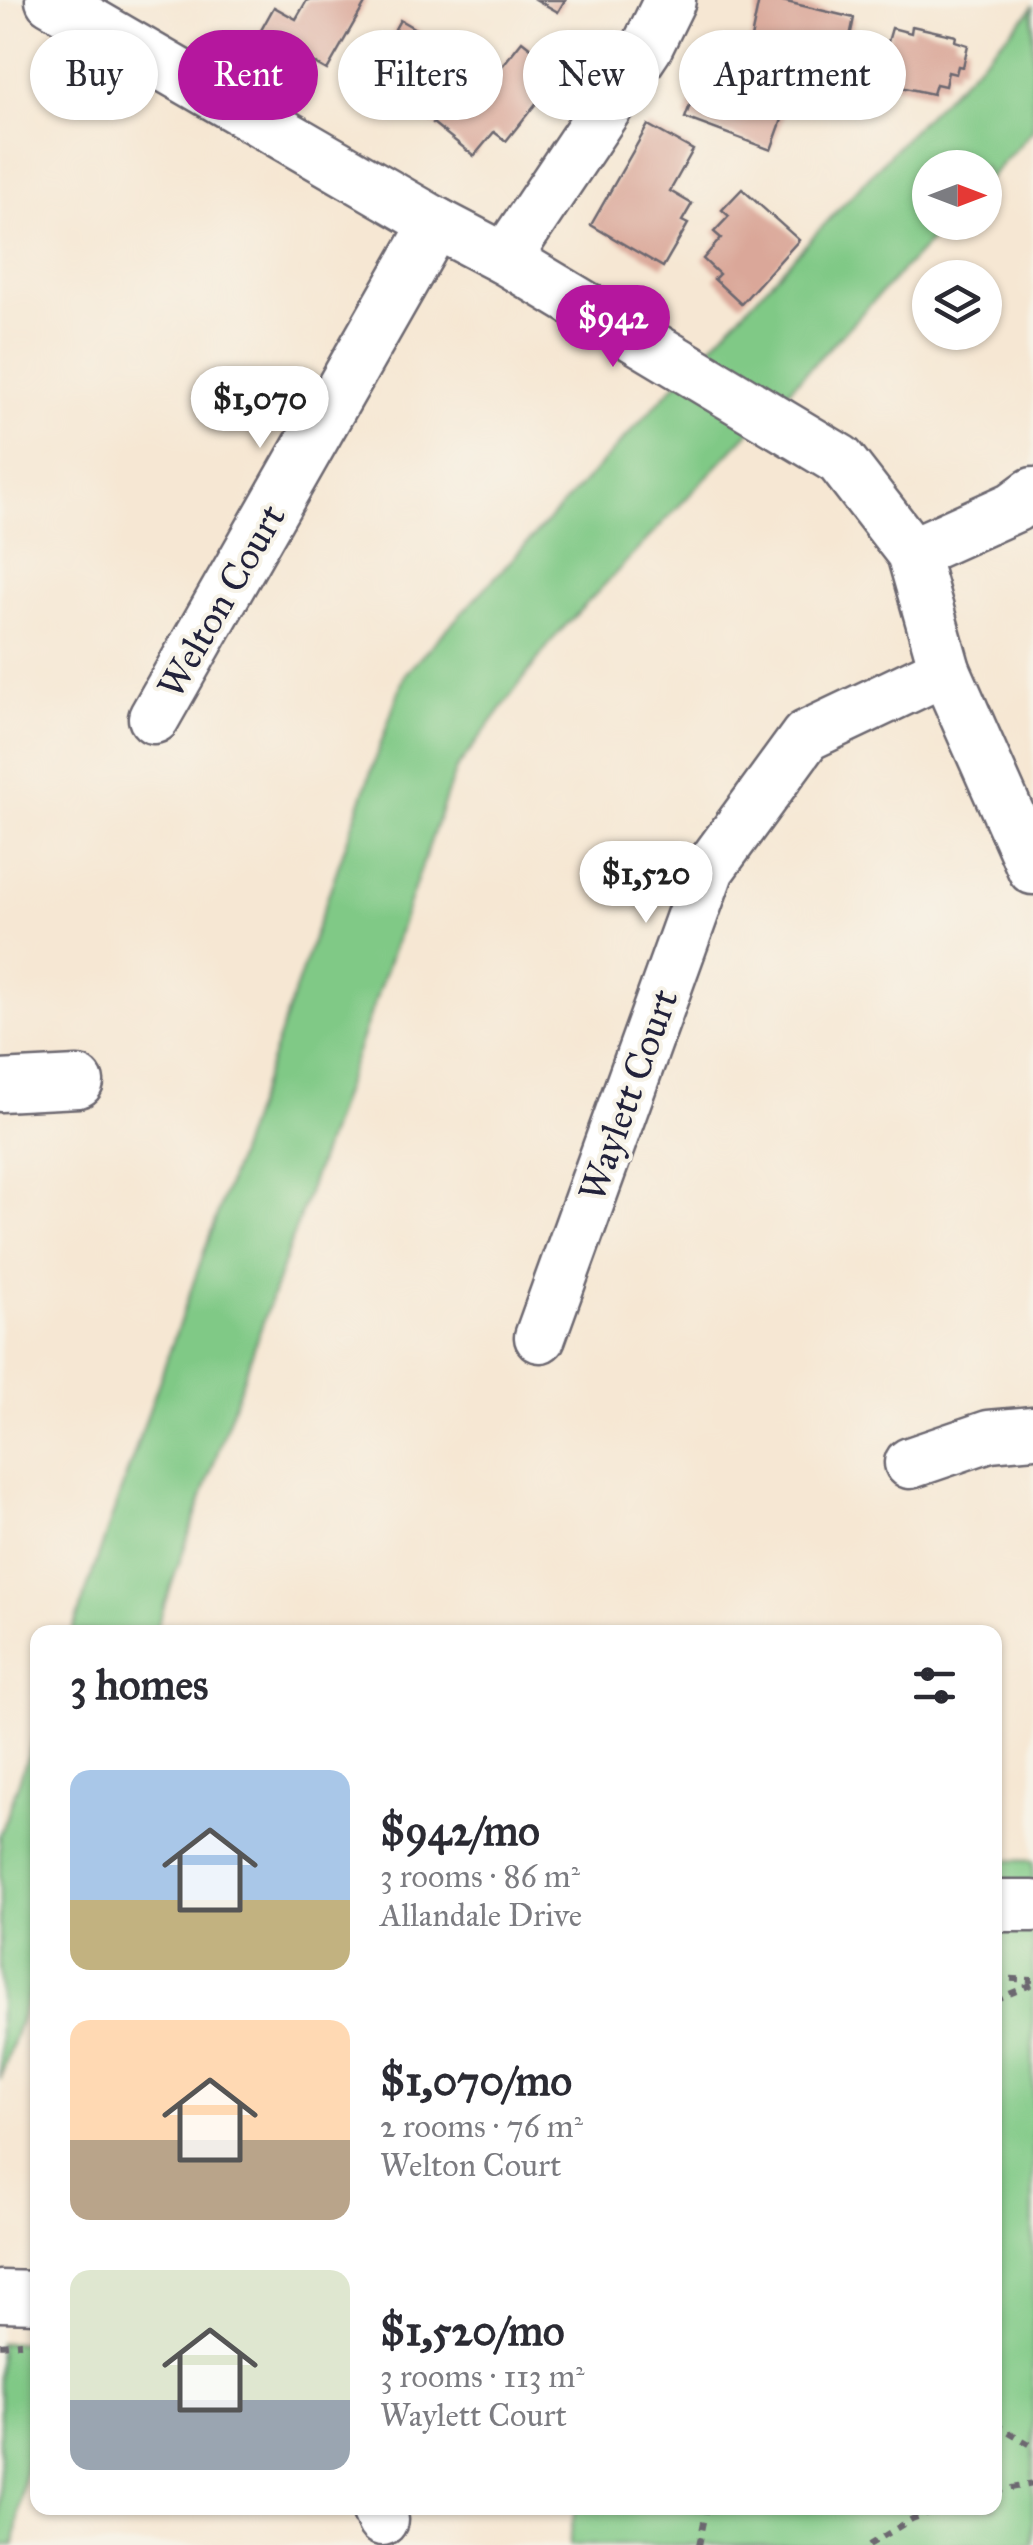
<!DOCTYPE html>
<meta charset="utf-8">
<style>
:root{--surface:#fff;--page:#f2f2f3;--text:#2b2b33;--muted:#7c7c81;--accent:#b5179e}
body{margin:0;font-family:"IM FELL Great Primer",serif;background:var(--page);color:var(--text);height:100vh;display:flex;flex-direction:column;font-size:38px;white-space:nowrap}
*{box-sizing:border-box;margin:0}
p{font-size:32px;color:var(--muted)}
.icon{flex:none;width:55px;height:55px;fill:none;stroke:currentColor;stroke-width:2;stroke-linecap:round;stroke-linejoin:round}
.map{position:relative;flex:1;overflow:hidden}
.details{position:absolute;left:30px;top:1625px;width:972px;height:890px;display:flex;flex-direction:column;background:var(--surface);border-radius:20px;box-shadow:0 2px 8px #0004}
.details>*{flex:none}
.banner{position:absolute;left:30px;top:30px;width:975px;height:90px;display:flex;gap:20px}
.needle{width:65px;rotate:90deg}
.tools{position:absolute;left:912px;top:150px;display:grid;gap:20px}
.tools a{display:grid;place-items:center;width:90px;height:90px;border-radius:50%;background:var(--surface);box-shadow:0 2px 8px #0004;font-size:50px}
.price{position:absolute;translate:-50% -85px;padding:0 22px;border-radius:35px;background:#fff;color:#222;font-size:32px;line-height:65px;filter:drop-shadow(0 2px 5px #0008)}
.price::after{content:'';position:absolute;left:50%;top:60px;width:30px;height:22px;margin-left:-15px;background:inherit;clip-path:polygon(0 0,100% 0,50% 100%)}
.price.current{background:var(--accent);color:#fff}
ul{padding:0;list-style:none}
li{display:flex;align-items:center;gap:30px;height:250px;padding:0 40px}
li span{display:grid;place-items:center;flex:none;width:280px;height:200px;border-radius:20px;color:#555}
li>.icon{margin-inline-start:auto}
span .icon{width:120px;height:120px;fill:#fffc;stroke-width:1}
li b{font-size:42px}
h2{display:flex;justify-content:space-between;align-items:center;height:120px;padding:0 40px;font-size:42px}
.chip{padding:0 35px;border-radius:45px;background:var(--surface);box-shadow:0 2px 8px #0004;font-size:35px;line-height:90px}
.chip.current{background:var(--accent);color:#fff}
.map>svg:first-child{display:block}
</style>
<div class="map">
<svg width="1033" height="2545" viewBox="0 0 1033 2545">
<rect width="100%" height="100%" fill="#f7f3e8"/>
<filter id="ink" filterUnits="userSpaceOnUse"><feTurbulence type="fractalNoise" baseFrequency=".01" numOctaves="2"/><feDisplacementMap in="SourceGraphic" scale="20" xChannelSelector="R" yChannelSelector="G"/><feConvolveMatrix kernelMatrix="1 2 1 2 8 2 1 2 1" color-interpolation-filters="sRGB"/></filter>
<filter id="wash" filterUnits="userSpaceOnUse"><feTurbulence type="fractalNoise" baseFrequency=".0048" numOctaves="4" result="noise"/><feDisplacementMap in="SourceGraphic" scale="40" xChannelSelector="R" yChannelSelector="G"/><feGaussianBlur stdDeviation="2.25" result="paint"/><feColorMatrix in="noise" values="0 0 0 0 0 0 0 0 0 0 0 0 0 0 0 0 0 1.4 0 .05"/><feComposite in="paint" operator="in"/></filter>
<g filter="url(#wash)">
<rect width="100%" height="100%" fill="#f6e7d3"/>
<g fill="#80c986" stroke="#517660" stroke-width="2.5">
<path d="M 1033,5 L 1033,130 L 985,182 L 985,168 L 930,168 L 930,222 L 947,223 L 553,639 L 455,771 L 155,1632 L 72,1632 L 405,674 L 921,121 L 1029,13 Z"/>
<path d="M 37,1729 L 37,1971 L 0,2079 L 0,1836 Z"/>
<path d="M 995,1860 L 1033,1861 L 1033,2545 L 569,2545 L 575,2508 L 995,2508 Z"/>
<path d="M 37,2342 L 37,2387 L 14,2545 L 0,2545 L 0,2343 Z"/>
</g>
<g id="blocks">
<g fill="#daa799">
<path d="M 307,0 L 367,0 L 327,70 L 288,48 L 283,57 L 255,41 L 274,7 L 296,19 Z"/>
<path d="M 537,0 L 565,0 L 558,12 Z"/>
<path d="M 759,0 L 778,0 L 854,18 L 844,65 L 811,57 L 809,68 L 779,61 L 782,50 L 750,43 Z"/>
<path d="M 400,20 L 462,56 L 426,119 L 391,99 L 396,90 L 376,78 L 388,58 L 381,54 Z"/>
<path d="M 912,26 L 956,36 L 955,41 L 968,45 L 963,67 L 958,66 L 956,74 L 948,72 L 945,86 L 936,84 L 933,94 L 887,84 L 890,75 L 879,73 L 892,28 L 911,33 Z"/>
<path d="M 522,41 L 561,72 L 506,141 L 494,132 L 474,156 L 433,123 L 468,78 L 483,90 Z"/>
<path d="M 703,70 L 732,81 L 736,72 L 765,84 L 762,93 L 788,103 L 771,150 L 685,118 Z"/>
<path d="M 648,125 L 693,150 L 670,191 L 692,204 L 682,221 L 688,224 L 663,267 L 591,225 Z"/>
<path d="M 742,189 L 799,240 L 741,304 L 714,279 L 719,274 L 703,259 L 721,238 L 714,232 L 729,216 L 722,210 Z"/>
</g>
</g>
</g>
<g filter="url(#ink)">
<use href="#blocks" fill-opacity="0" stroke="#6c6770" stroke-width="2.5"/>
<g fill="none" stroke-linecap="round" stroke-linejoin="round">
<defs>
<g id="minor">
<path d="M 51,0 L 436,223 L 505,259 L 840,460 L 912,553 L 945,670 L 1033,869"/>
<path d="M 505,259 L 647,47 L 670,0"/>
<path d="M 912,553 L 1014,507 L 1033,493"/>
<path d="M 154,718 L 436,223"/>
<path d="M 0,1086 L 78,1082"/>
<path d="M 540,1337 L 709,869 L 806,736 L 945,670"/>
<path d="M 910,1463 L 989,1436 L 1033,1432"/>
<path d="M 995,1906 L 1033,1906"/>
<path d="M 0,2296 L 38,2297"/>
<path d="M 377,2508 L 382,2520"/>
</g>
</defs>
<use href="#minor" stroke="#6c6770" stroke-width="55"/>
<g stroke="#6c6770" stroke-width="6" stroke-dasharray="8 8" stroke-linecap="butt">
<path d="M 995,1978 L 1033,1980"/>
<path d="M 995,2000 L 1033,1984"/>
<path d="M 0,2345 L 21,2343"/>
<path d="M 995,2424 L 1033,2446"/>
<path d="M 995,2491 L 1033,2484"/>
<path d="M 699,2545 L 707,2508"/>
<path d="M 869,2545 L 912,2519 L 942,2508"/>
</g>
<use href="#minor" stroke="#fff" stroke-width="50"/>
</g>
</g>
<g text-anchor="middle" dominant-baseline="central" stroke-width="8" stroke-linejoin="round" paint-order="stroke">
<g font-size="38" fill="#22223b" stroke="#f7f3e8">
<text transform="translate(221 601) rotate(-60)">Welton Court</text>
<text transform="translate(628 1095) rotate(-70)">Waylett Court</text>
</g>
</g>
</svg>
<div class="tools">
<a><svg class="needle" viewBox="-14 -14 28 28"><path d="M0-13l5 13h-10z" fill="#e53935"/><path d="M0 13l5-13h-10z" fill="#7c7c81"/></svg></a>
<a><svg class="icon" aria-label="layers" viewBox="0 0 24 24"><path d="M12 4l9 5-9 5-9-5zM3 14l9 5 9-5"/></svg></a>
</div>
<b class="price current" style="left:613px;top:370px">$942</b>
<b class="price" style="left:260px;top:451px">$1,070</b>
<b class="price" style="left:646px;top:926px">$1,520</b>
<div class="banner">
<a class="chip">Buy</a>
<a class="chip current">Rent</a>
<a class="chip">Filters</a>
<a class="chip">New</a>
<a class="chip">Apartment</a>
</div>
<section class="details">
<h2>3 homes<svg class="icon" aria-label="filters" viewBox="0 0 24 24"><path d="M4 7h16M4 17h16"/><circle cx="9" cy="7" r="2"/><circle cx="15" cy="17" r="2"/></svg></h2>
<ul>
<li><span style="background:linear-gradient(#a9c7e8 65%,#c2b280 0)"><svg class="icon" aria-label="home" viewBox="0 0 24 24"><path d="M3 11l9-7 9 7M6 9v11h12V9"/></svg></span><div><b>$942/mo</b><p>3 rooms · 86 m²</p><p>Allandale Drive</p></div></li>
<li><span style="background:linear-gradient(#ffd9b3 60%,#b9a48a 0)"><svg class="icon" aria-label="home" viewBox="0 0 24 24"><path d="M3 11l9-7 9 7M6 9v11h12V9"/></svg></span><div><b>$1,070/mo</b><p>2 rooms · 76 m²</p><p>Welton Court</p></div></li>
<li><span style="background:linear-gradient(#dfe7d0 65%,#9aa5b1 0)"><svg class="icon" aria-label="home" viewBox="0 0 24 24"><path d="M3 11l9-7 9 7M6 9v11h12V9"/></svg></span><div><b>$1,520/mo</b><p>3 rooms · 113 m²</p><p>Waylett Court</p></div></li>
</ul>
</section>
</div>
